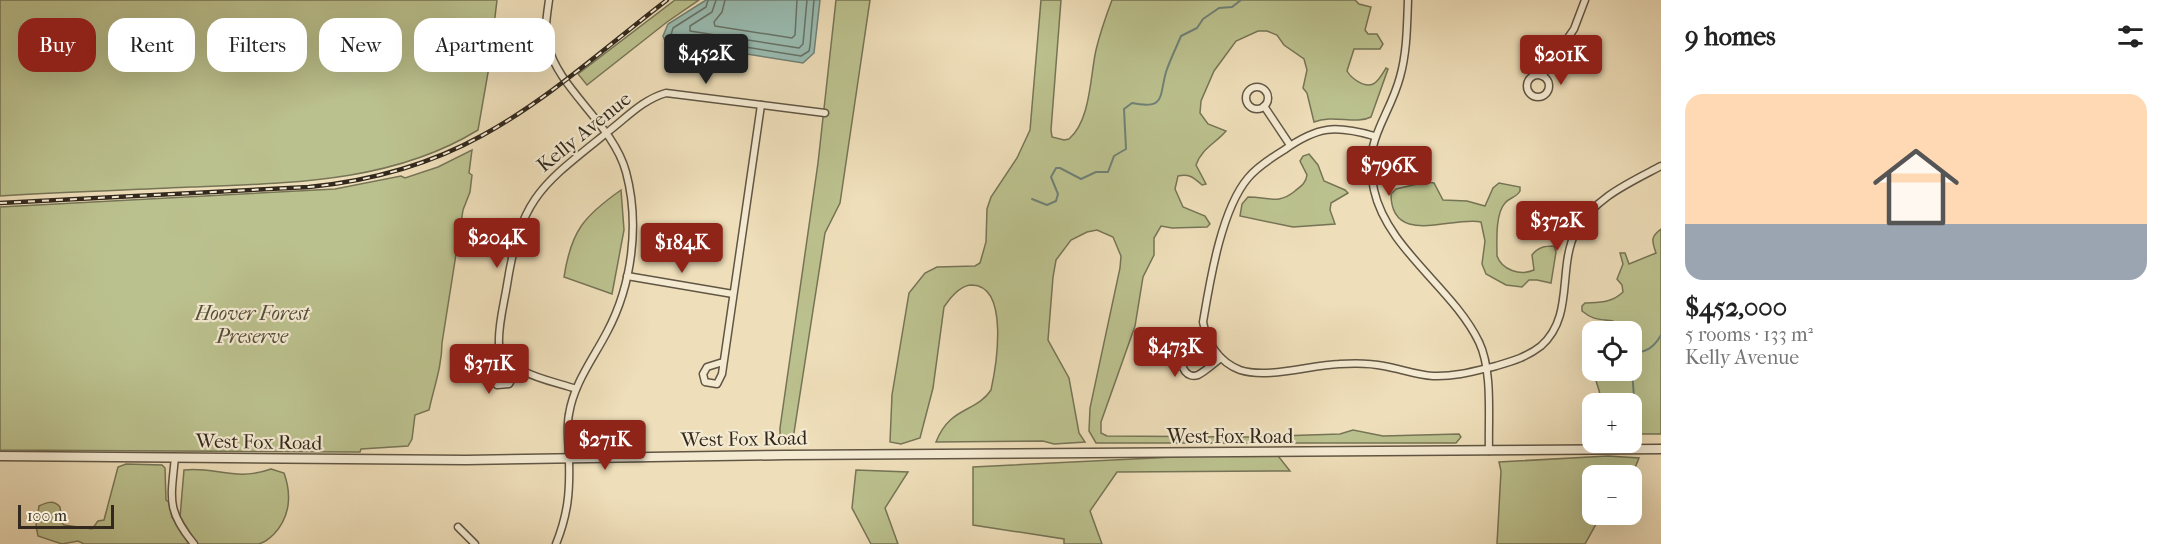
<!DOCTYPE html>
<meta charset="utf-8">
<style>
:root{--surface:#fff;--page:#f2f2f2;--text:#222;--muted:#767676;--line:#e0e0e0;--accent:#8f2418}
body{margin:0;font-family:"IM FELL French Canon",serif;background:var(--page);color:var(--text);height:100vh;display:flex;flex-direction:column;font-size:22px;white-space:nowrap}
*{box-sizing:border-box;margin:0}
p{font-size:20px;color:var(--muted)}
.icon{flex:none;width:33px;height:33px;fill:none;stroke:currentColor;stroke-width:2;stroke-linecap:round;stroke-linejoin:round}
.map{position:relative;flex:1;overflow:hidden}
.panel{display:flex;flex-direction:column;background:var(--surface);width:510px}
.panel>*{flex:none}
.guide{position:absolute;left:18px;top:18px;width:570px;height:54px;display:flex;gap:12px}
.tools{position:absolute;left:1582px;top:321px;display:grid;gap:12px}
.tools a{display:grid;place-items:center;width:60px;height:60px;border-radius:12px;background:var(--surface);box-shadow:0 6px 24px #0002;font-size:30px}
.scale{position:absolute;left:18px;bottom:15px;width:96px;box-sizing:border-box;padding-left:6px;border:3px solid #32281d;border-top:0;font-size:16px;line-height:21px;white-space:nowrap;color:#32281d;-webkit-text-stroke:4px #f4ead2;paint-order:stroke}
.price{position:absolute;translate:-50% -51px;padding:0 14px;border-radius:6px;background:var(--accent);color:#fff;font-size:20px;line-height:39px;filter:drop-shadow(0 2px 3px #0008)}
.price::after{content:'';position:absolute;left:50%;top:36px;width:18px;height:14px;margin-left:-9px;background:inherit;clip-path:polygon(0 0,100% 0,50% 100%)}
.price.selected{background:#222;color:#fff}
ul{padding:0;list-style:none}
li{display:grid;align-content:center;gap:12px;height:318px;padding:0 24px}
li+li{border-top:2px solid var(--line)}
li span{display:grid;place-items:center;height:186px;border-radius:18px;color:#555}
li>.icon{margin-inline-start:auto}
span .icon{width:108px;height:108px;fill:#fffc;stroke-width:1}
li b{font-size:26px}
h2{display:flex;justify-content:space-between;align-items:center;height:72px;padding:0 24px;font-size:26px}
.chip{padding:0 21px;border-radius:18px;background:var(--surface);box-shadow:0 6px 24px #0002;font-size:21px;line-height:54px}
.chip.selected{background:var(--accent);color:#fff}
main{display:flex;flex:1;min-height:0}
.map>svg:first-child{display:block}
</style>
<main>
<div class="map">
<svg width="1661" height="544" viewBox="0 0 1661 544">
<rect width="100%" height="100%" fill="#eedeb9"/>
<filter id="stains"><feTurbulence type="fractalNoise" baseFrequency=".00333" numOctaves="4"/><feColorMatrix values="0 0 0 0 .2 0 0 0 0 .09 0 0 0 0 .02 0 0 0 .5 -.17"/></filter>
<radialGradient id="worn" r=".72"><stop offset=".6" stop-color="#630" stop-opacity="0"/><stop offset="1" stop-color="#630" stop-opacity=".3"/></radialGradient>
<g fill="#bbc18e" stroke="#767456" stroke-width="1.5">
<path d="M 0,0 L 497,0 L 489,67 L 478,130 C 392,183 288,183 191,187 C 127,190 64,192 0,196 Z"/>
<path d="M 675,0 L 699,0 L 667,22 L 587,85 L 578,74 Z"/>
<path d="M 836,0 L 870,0 L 840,203 L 825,233 L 793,439 L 789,445 L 784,444 L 780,440 L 780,428 L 818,163 Z"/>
<path d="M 1041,0 L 1061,0 L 1051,130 L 1052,137 L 1064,140 L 1069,139 C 1091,120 1090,76 1096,50 C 1100,33 1106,16 1112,0 L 1355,0 L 1359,4 L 1371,7 L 1365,30 L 1368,34 L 1377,34 L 1383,44 L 1380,49 L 1354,49 L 1347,71 C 1351,78 1364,88 1373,84 C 1378,82 1383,73 1386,68 L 1388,69 L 1371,117 C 1356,125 1333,114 1314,122 L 1307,93 L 1303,88 L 1307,70 L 1304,59 L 1284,45 L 1277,35 L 1267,31 L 1258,31 L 1236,41 L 1214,71 L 1201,101 L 1200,113 L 1208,124 L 1226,131 C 1216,143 1201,149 1196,165 L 1206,184 L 1202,185 C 1194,178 1189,173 1178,176 L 1175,189 L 1183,207 L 1205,216 L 1210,224 L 1207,227 L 1172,228 L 1161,226 L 1154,238 L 1154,255 L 1143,277 L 1135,326 L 1101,422 L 1101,433 L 1107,436 L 1249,437 L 1340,434 L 1353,430 L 1383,436 L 1459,434 L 1461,437 L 1456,443 L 1096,443 L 1089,431 L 1090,408 L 1120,268 L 1121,256 L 1113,237 L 1097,230 L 1087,232 L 1071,240 L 1056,260 L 1053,277 L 1048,340 L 1069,378 L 1079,433 L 1085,442 L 1054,444 L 1043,441 L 936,442 C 950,406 976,413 991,390 C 996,367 1010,286 972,285 C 960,285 950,298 944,307 L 933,388 L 920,438 L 901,444 L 890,442 L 892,395 L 909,293 L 925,273 L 937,267 L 975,266 L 980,263 L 986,242 L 987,209 L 991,197 L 1017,158 L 1030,130 Z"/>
<path d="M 472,150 L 469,173 L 472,175 L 470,192 L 463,210 L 442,343 C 442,366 434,387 429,410 L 415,415 L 412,439 L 408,446 L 361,449 L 360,452 L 0,450 L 0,207 L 335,189 L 401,176 L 405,178 L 438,167 Z"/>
<path d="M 1309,154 L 1318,165 L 1324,181 L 1345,190 L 1348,193 L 1331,203 L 1330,210 L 1335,224 L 1293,227 L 1240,216 L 1242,204 L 1248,197 C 1269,197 1278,205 1295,191 C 1301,186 1306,183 1307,175 L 1300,161 L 1303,156 Z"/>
<path d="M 1426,182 L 1434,183 L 1443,200 L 1467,201 L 1485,206 L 1493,188 L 1499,183 L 1520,187 L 1520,191 C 1516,198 1510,197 1505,203 C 1495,214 1497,242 1497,256 C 1502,270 1520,276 1534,270 L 1532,255 C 1538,247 1545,246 1554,246 L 1556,252 L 1551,283 L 1537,280 L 1529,280 L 1522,287 L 1506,285 L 1486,274 L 1482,264 L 1485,241 L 1481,222 C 1452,216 1391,247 1391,194 L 1396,189 Z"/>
<path d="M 621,190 L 624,230 L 612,294 L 564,277 C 571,231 584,216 621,190 Z"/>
<path d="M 1661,229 L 1661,434 L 1632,434 L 1632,404 L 1601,403 C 1601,390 1595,383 1594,371 L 1632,370 L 1632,332 L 1621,331 L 1613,321 C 1600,319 1594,321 1582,311 L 1582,306 L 1585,303 C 1599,302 1612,303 1623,292 L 1622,285 L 1617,279 L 1623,264 L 1620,253 L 1625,253 L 1629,264 L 1656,253 C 1652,241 1650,237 1661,229 Z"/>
<path d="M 1275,452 L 1290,471 L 1117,472 L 1090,511 L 1102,544 L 1064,544 L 1064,539 L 973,525 L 973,467 Z"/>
<path d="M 1608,456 L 1639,458 L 1632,475 L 1593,476 L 1593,514 L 1601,515 L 1585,544 L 1497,544 L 1501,471 L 1499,462 Z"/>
<path d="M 126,464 L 162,465 L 165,468 L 166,500 L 169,502 L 172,517 L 192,544 L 84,544 L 78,541 L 62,544 L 38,536 L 36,526 L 39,506 C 47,502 54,500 60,507 L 62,523 L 64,525 L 92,529 L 98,521 L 104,520 L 118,467 Z"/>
<path d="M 271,469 L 284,473 C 292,495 290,517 274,534 C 270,538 264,543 258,544 C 239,544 216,544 197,544 L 180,517 L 184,470 C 215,466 235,482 271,469 Z"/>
<path d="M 856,470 L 908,472 L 885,508 L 898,544 L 871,544 L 852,508 Z"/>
</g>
<path fill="#99bcb2" stroke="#708176" stroke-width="1.5" d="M 706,0 L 820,0 L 814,53 L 803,63 L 665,41 L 663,36 L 668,24 Z"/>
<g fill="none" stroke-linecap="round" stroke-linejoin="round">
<g stroke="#667268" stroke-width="1.5">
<path d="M 708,0 L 706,7 L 673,28 L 671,35 L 801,56 L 809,51 L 810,46 L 814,0"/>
<path d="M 716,0 L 712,12 L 690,26 L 690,31 L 799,48 L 803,44 L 807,0"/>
<path d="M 725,0 L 722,12 L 714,22 L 715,26 L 792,38 L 795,35 L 797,0"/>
</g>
<g stroke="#708176" stroke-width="2">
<path d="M 1032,199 L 1047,205 L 1056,201 L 1058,194 L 1051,177 L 1056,168 L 1060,168 L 1081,179 L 1096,172 L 1108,172 L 1114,156 L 1126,149 L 1124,109 L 1132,103 C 1166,110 1159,96 1166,72 C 1170,60 1176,48 1181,36 L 1197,28 L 1203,19 L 1219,8 L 1232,7 L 1241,0"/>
<path d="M 1632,351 C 1645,355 1655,346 1661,335"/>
<path d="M 1624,404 L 1634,397 L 1632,370"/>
</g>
<defs>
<g id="minor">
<path d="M 549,0 C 547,15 544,30 548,45 C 558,89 613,124 626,172 C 640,224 632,285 607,332 C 593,359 574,383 569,414 C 566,429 569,445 569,460 C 570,492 568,514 556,544"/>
<path d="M 1408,0 C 1407,26 1407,52 1400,77 C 1388,121 1362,139 1374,190 C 1387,249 1453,288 1479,342 C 1493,371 1488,419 1489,451"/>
<circle cx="1538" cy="86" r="11"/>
<path d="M 1542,76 L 1574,29 L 1585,0"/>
<circle cx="1257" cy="98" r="11"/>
<path d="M 1264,106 L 1290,145"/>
<path d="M 1374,136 C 1335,125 1318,126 1284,150 C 1271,158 1257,167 1248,178 C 1221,210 1210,281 1203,322 C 1207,343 1219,362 1240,370 C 1268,379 1310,365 1339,364 C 1354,363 1370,363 1384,366 C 1401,369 1416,375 1433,376 C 1455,377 1475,371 1496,366 C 1513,361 1527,357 1541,346 C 1575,316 1557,268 1576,231 C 1594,198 1629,183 1661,166"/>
<path d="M 627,276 L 733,294"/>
<path d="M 1209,342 C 1202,347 1191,351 1185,358 C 1178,367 1188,379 1198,375 C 1206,371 1214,363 1221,358"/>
<path d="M 505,359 L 492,376 L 497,385 L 509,384 L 518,368"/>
<path d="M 723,362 L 707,367 L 703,374 L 705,382 L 717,384 L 722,374 L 761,105"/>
<path d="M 576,389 C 550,380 506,374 499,344 C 498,325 504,304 507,285 C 521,196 542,185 609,131 C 627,117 644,99 666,93 L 825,113"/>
<path d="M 175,457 C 171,499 166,510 194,544"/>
<path d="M 458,527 L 475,544"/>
</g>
<path id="tertiary" d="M 0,456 L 466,460 L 786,455 L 1661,449"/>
</defs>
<use href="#minor" stroke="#615644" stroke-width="9"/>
<use href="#tertiary" stroke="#615644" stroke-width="11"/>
<use href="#minor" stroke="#f4ead2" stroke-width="6"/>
<use href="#tertiary" stroke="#f4ead2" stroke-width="8"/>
<defs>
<path id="rail" d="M 0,203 L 309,187 C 370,181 429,165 483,135 C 549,99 607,46 667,0"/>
</defs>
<use href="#rail" stroke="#32281d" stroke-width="4.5"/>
<use href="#rail" stroke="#f4ead2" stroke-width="2" stroke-dasharray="7" stroke-linecap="butt"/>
</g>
<g text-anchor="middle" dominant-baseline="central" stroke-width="4.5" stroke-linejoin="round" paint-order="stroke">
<g font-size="20" fill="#32281d" stroke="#f4ead2">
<text transform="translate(584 132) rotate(-39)">Kelly Avenue</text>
<text x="1230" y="436">West Fox Road</text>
<text transform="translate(744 439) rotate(-1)">West Fox Road</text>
<text transform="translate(259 442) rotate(1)">West Fox Road</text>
</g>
<g font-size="20" font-style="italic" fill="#544e39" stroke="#f4ead2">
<text x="252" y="313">Hoover Forest<tspan x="252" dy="23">Preserve</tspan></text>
</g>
</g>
<rect width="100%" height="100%" filter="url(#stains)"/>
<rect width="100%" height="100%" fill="url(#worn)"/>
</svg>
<div class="tools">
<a><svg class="icon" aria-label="locate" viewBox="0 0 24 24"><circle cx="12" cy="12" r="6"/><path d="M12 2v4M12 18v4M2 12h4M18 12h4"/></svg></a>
<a>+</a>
<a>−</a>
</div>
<div class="scale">100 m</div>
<b class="price selected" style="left:706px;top:85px">$452K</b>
<b class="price" style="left:1561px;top:86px">$201K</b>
<b class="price" style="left:1389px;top:197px">$796K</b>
<b class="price" style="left:1557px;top:252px">$372K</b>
<b class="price" style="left:497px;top:269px">$204K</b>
<b class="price" style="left:682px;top:274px">$184K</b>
<b class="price" style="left:1175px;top:378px">$473K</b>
<b class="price" style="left:489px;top:395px">$371K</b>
<b class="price" style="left:605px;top:471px">$271K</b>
<div class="guide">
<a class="chip selected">Buy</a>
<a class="chip">Rent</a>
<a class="chip">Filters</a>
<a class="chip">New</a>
<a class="chip">Apartment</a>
</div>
</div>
<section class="panel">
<h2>9 homes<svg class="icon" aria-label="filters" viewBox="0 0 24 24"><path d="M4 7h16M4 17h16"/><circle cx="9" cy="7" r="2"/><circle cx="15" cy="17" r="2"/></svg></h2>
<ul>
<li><span style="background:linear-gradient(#ffd9b3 70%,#9aa5b1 0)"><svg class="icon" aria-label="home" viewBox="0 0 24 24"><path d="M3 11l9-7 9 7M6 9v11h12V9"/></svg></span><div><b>$452,000</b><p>5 rooms · 133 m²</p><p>Kelly Avenue</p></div></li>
</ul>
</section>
</main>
